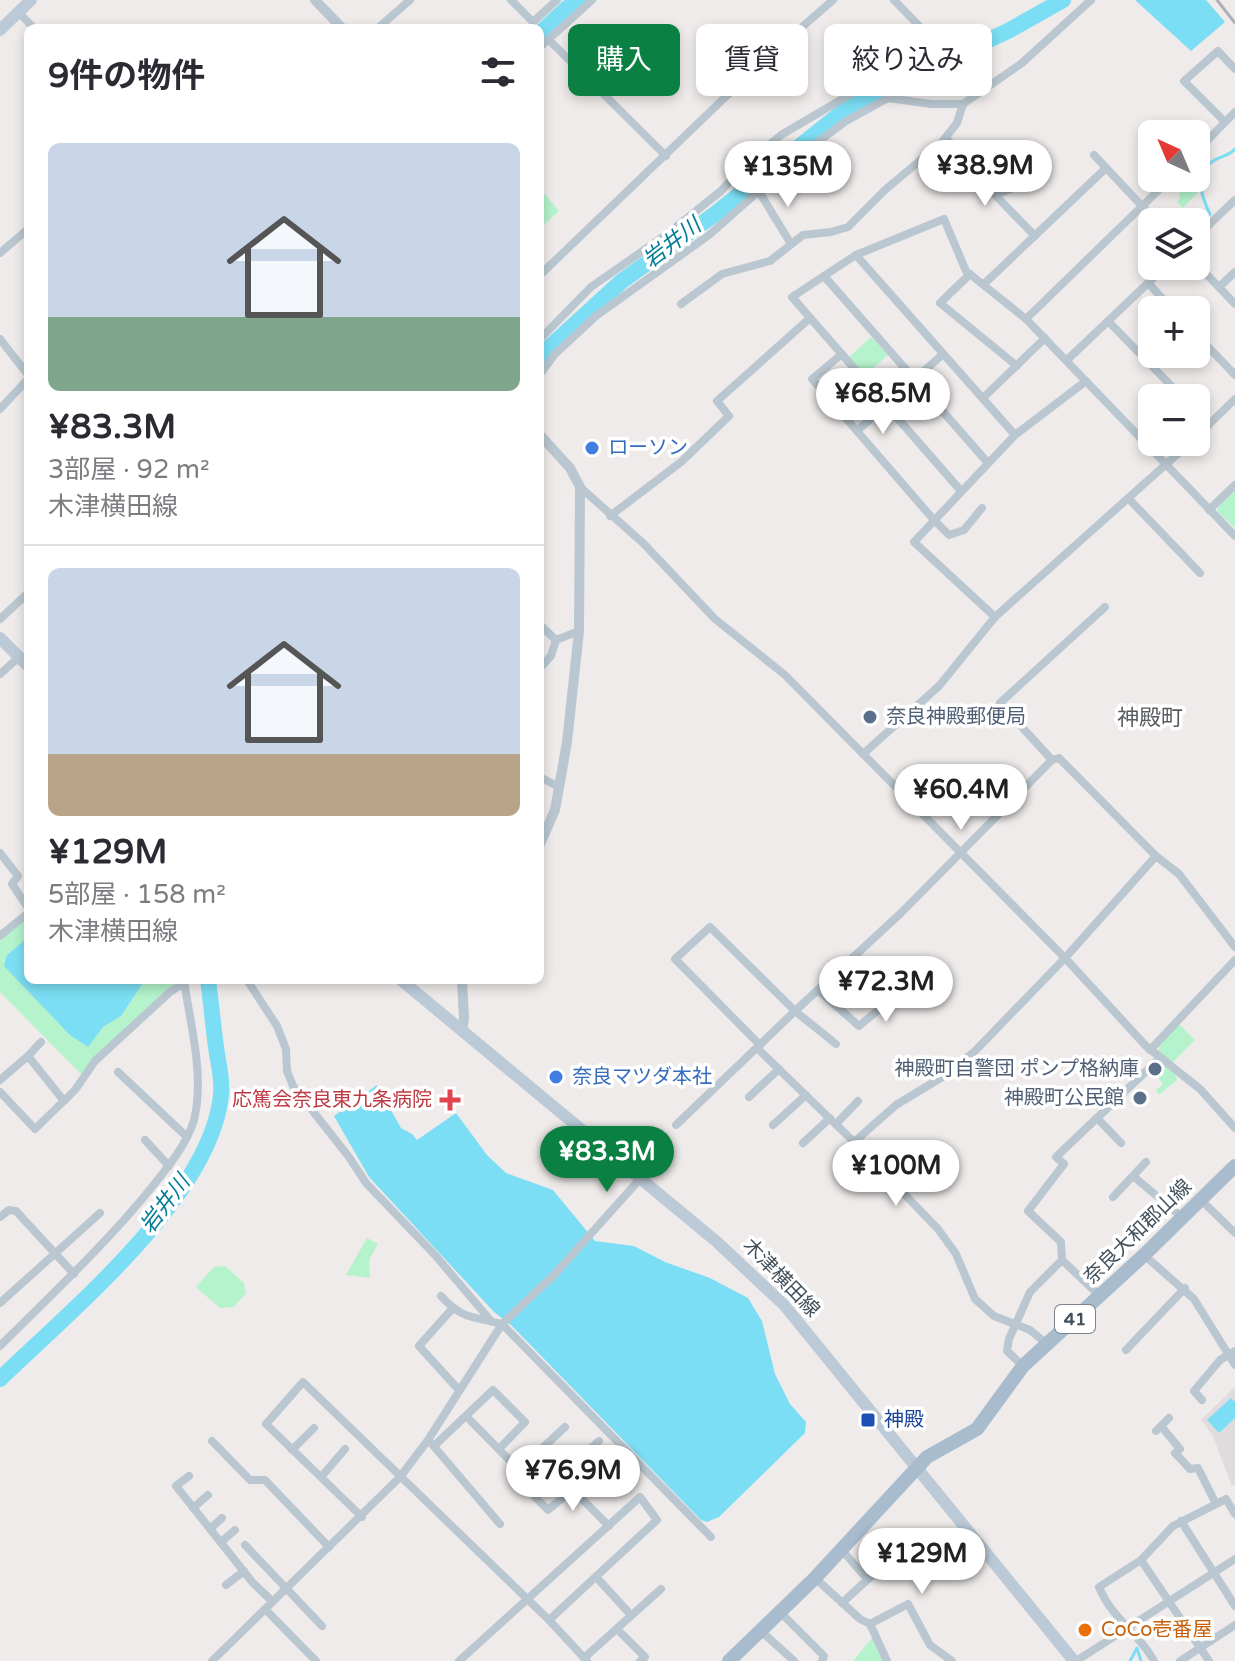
<!DOCTYPE html>
<html lang="ja">
<meta charset="utf-8">
<style>
:root{--surface:#fff;--page:#f7f7f7;--text:#2b2b33;--muted:#7c7c81;--line:#e1e1e2;--accent:#0b8043}
body{margin:0;font-family:"Varela Round","Noto Sans JP",sans-serif;background:var(--page);color:var(--text);height:100vh;display:flex;flex-direction:column;font-size:30px;white-space:nowrap}
*{box-sizing:border-box;margin:0}
p{font-size:26px;color:var(--muted)}
.icon{flex:none;width:44px;height:44px;fill:none;stroke:currentColor;stroke-width:2;stroke-linecap:round;stroke-linejoin:round}
.map{position:relative;flex:1;overflow:hidden}
.details{position:absolute;left:24px;top:24px;width:520px;height:960px;display:flex;flex-direction:column;background:var(--surface);border-radius:12px;box-shadow:0 4px 12px #0003}
.details>*{flex:none}
.top-card{position:absolute;left:568px;top:24px;width:546px;height:72px;display:flex;gap:16px}
.needle{width:52px;rotate:316deg}
.tools{position:absolute;left:1138px;top:120px;display:grid;gap:16px}
.tools a{display:grid;place-items:center;width:72px;height:72px;border-radius:12px;background:var(--surface);box-shadow:0 4px 12px #0003;font-size:40px}
.price{position:absolute;translate:-50% -68px;padding:0 18px;border-radius:28px;background:#fff;color:#222;font-size:26px;line-height:52px;filter:drop-shadow(0 2px 4px #0008)}
.price::after{content:'';position:absolute;left:50%;top:48px;width:24px;height:18px;margin-left:-12px;background:inherit;clip-path:polygon(0 0,100% 0,50% 100%)}
.price.on{background:var(--accent);color:#fff}
ul{padding:0;list-style:none}
li{display:grid;align-content:center;gap:16px;height:424px;padding:0 24px}
li+li{border-top:2px solid var(--line)}
li span{display:grid;place-items:center;height:248px;border-radius:12px;color:#555}
li>.icon{margin-inline-start:auto}
span .icon{width:144px;height:144px;fill:#fffc;stroke-width:1}
li b{font-size:34px}
h2{display:flex;justify-content:space-between;align-items:center;height:96px;padding:0 24px;font-size:34px}
.chip{padding:0 28px;border-radius:12px;background:var(--surface);box-shadow:0 4px 12px #0003;font-size:28px;line-height:72px}
.chip.on{background:var(--accent);color:#fff}
.map>svg:first-child{display:block}
</style>
<div class="map">
<svg width="1235" height="1661" viewBox="0 0 1235 1661">
<rect width="100%" height="100%" fill="#efebeb"/>
<path fill="#e0dcdd" d="M 1235,1387 L 1235,1484 L 1232,1486 L 1212,1434 L 1201,1420 Z"/>
<g fill="#b4f3cb">
<path d="M 1197,162 L 1203,168 L 1198,181 L 1198,192 L 1183,208 L 1177,202 L 1180,197 L 1178,182 L 1181,178 L 1196,178 Z"/>
<path d="M 542,191 L 559,211 L 540,228 L 540,192 Z"/>
<path d="M 871,337 L 888,355 L 864,376 L 848,358 Z"/>
<path d="M 1235,491 L 1235,528 L 1218,512 L 1218,507 Z"/>
<path d="M 28,917 L 28,937 L 7,955 L 4,966 L 103,1027 L 121,1016 L 145,980 L 175,980 L 174,986 L 83,1076 L 0,992 L 0,941 Z"/>
<path d="M 1179,1024 L 1195,1040 L 1171,1064 L 1159,1051 L 1159,1045 Z"/>
<path d="M 1158,1062 L 1175,1074 L 1177,1080 L 1159,1095 L 1156,1090 L 1163,1084 L 1153,1071 Z"/>
<path d="M 367,1238 L 378,1244 L 369,1260 L 370,1278 L 346,1275 Z"/>
<path d="M 225,1266 L 244,1283 L 246,1293 L 234,1307 L 220,1308 L 196,1287 L 214,1267 Z"/>
<path d="M 873,1637 L 885,1661 L 853,1661 Z"/>
</g>
<g fill="#7cdef4">
<path d="M 1135,0 L 1206,0 L 1225,22 L 1191,51 Z"/>
<path d="M 28,937 L 28,980 L 145,980 L 121,1016 L 103,1027 L 88,1047 L 70,1035 L 4,966 L 7,955 Z"/>
<path d="M 377,1085 L 401,1128 L 412,1134 L 417,1140 L 456,1113 L 487,1155 L 506,1173 L 553,1190 L 595,1241 L 634,1246 L 665,1262 L 710,1278 L 748,1298 L 762,1321 L 775,1374 L 790,1404 L 806,1422 L 805,1433 L 719,1517 L 707,1522 L 701,1520 L 511,1325 L 494,1312 L 369,1177 L 334,1116 Z"/>
<path d="M 1231,1398 L 1235,1402 L 1235,1418 L 1219,1433 L 1207,1420 Z"/>
</g>
<g fill="none" stroke-linecap="round" stroke-linejoin="round">
<g stroke="#7cdef4" stroke-width="3">
<path d="M 1196,227 L 1210,214 C 1202,198 1193,173 1213,161 C 1221,156 1229,156 1235,149"/>
<path d="M 1130,1661 L 1137,1648 L 1141,1661"/>
</g>
<g stroke="#7cdef4" stroke-width="16">
<path d="M 540,33 L 567,8 L 581,0"/>
<path d="M 540,356 L 622,281 L 715,214 L 840,114 L 874,93 L 1008,31 L 1063,0"/>
<path d="M 0,1379 C 70,1311 211,1196 221,1095 C 223,1079 218,1063 216,1047 C 213,1025 211,1002 208,980"/>
</g>
<g stroke="#bac7d0" stroke-width="8">
<path d="M 511,0 L 533,22 L 557,0"/>
<path d="M 18,12 L 34,28"/>
<path d="M 378,28 L 410,0"/>
<path d="M 548,39 L 666,156"/>
<path d="M 540,47 L 592,0"/>
<path d="M 877,77 L 888,98"/>
<path d="M 1225,122 L 1184,81 L 1218,51 L 1235,69"/>
<path d="M 946,138 L 971,166"/>
<path d="M 1196,152 L 1235,112"/>
<path d="M 1094,155 L 1157,222"/>
<path d="M 1013,188 L 995,195 L 1035,236"/>
<path d="M 758,190 L 791,244"/>
<path d="M 1196,237 L 1235,200"/>
<path d="M 0,253 L 28,229"/>
<path d="M 856,255 L 1015,435"/>
<path d="M 1196,263 L 1235,304"/>
<path d="M 970,274 L 940,303 L 1017,366"/>
<path d="M 540,275 L 762,62 L 833,0"/>
<path d="M 824,276 L 988,463"/>
<path d="M 1148,283 L 1173,310"/>
<path d="M 984,284 L 1106,168"/>
<path d="M 1219,287 L 1235,272"/>
<path d="M 681,304 L 722,274 L 770,261 L 803,235 L 831,232 L 848,227 L 885,190 L 942,142 L 957,123 L 963,104"/>
<path d="M 1026,319 L 1171,178"/>
<path d="M 1108,321 L 1183,398"/>
<path d="M 1196,334 L 1235,375"/>
<path d="M 0,339 L 28,375"/>
<path d="M 540,339 L 591,287 L 667,234 L 721,191 L 743,167 L 781,135 L 931,47 L 924,31 L 894,0"/>
<path d="M 842,354 L 812,379 L 933,519 L 949,535 L 964,530 L 982,508"/>
<path d="M 1067,360 L 1166,266"/>
<path d="M 540,374 L 555,354 L 596,316 L 709,235 L 794,160 L 846,121 L 888,98 L 931,104 L 963,104 L 1022,63 L 1091,0"/>
<path d="M 983,398 L 1045,338"/>
<path d="M 0,409 L 28,379"/>
<path d="M 1196,411 L 1209,425"/>
<path d="M 857,431 L 943,354"/>
<path d="M 1196,437 L 1235,399"/>
<path d="M 580,487 L 643,543 L 715,619 L 785,675 L 1065,958 L 1146,1046 L 1200,1089 L 1235,1128"/>
<path d="M 961,491 L 792,297 L 856,255 L 944,219 L 966,271 L 1026,319 L 1235,536"/>
<path d="M 1129,499 L 1200,573"/>
<path d="M 1209,510 L 1235,485"/>
<path d="M 610,516 L 681,462 L 729,416 L 717,401 L 810,318"/>
<path d="M 995,617 L 914,542 L 1015,435 L 1086,381"/>
<path d="M 0,619 L 28,593"/>
<path d="M 540,625 L 556,640 L 579,631"/>
<path d="M 540,668 L 551,656 L 556,640"/>
<path d="M 0,674 L 19,657"/>
<path d="M 863,754 L 939,686 L 995,617 L 1191,442"/>
<path d="M 1052,760 L 1000,703 L 1105,607"/>
<path d="M 540,777 L 559,787"/>
<path d="M 0,853 L 18,876 L 12,884 L 28,908"/>
<path d="M 0,936 L 28,913"/>
<path d="M 247,980 L 277,1026 L 286,1049 L 287,1071 L 293,1086 L 349,1157 L 366,1183 L 435,1255 L 491,1321"/>
<path d="M 818,990 L 859,1026 L 889,1001 L 850,960"/>
<path d="M 760,1045 L 675,959 L 710,927 L 795,1011 L 836,1044"/>
<path d="M 757,1048 L 854,1142 L 938,1229 L 956,1254 L 975,1299 L 994,1316 L 1030,1330 L 1047,1344"/>
<path d="M 1150,1050 L 1235,960"/>
<path d="M 28,1056 L 41,1042"/>
<path d="M 118,1072 L 187,1137"/>
<path d="M 0,1080 L 28,1056 L 64,1101"/>
<path d="M 0,1092 L 35,1129 L 75,1090 L 95,1061 L 170,992 L 184,983"/>
<path d="M 749,1097 L 779,1069"/>
<path d="M 1097,1118 L 1121,1143"/>
<path d="M 836,1124 L 858,1101"/>
<path d="M 676,1125 L 795,1011 L 901,913 L 1052,760 L 1059,758 L 1156,856 L 1179,874 L 1235,947"/>
<path d="M 773,1125 L 806,1095"/>
<path d="M 145,1140 L 169,1166"/>
<path d="M 854,1142 L 896,1105 L 944,1076 L 975,1051 L 1065,958 L 1156,856"/>
<path d="M 803,1143 L 830,1118"/>
<path d="M 1133,1176 L 1183,1218"/>
<path d="M 1113,1197 L 1146,1162"/>
<path d="M 1201,1200 L 1235,1233"/>
<path d="M 0,1217 L 9,1210 L 16,1211 L 74,1274"/>
<path d="M 1144,1255 L 1194,1299 L 1235,1365"/>
<path d="M 441,1296 C 463,1320 472,1316 502,1324 L 711,1537"/>
<path d="M 1100,1296 L 1062,1260 L 1061,1242 L 1028,1211 L 1064,1164 L 1056,1157 L 1160,1058"/>
<path d="M 0,1303 L 100,1213"/>
<path d="M 452,1309 L 419,1346 L 458,1389"/>
<path d="M 0,1346 C 52,1294 106,1244 152,1187 C 168,1167 187,1144 194,1120 C 205,1075 190,1024 184,980"/>
<path d="M 1126,1350 L 1185,1288"/>
<path d="M 1023,1366 L 1007,1351 L 1009,1339 L 1030,1292 L 1062,1260"/>
<path d="M 1202,1400 L 1194,1391 L 1220,1360 L 1235,1351"/>
<path d="M 467,1417 L 519,1470 L 565,1427"/>
<path d="M 1161,1426 L 1180,1449 L 1175,1453 L 1190,1469 L 1198,1468 L 1216,1504"/>
<path d="M 1156,1431 L 1169,1418"/>
<path d="M 212,1441 L 250,1480 L 265,1480 L 329,1547"/>
<path d="M 431,1443 L 500,1524"/>
<path d="M 434,1446 L 493,1390 L 525,1422 L 499,1449"/>
<path d="M 292,1450 L 314,1428"/>
<path d="M 189,1476 L 176,1486 L 253,1583 L 272,1601"/>
<path d="M 322,1476 L 345,1449"/>
<path d="M 560,1477 L 609,1526"/>
<path d="M 572,1490 L 548,1510 L 535,1497 L 599,1441"/>
<path d="M 193,1508 L 208,1495"/>
<path d="M 362,1517 L 266,1424 L 303,1382 L 549,1620 L 587,1661"/>
<path d="M 1181,1521 L 1235,1606"/>
<path d="M 210,1529 L 222,1518"/>
<path d="M 221,1542 L 235,1530"/>
<path d="M 245,1545 L 322,1626"/>
<path d="M 842,1550 L 867,1579"/>
<path d="M 1141,1560 L 1209,1661"/>
<path d="M 596,1577 L 631,1615"/>
<path d="M 815,1578 L 860,1619 L 870,1624 L 887,1661"/>
<path d="M 226,1585 L 244,1571"/>
<path d="M 842,1603 L 890,1559"/>
<path d="M 265,1609 L 316,1661"/>
<path d="M 780,1612 L 824,1656 L 822,1661"/>
<path d="M 870,1624 L 908,1604 L 930,1645 L 952,1661"/>
<path d="M 617,1629 L 645,1657 L 640,1661"/>
<path d="M 761,1631 L 794,1661"/>
<path d="M 584,1658 L 661,1589"/>
<path d="M 212,1661 L 400,1477 L 428,1440 L 502,1324 L 553,1276 L 640,1179"/>
<path d="M 459,1661 L 640,1497 L 657,1520 L 549,1620"/>
<path d="M 1076,1661 L 1235,1559"/>
<path d="M 1154,1661 C 1140,1634 1112,1619 1099,1587 L 1141,1560 L 1173,1526 L 1226,1499 L 1235,1514"/>
<path d="M 1180,1661 L 1235,1625"/>
</g>
<g stroke="#bac7d0" stroke-width="10">
<path d="M 315,0 L 342,28"/>
<path d="M 540,435 L 570,468 L 580,487 L 579,631 L 567,742 L 555,810 L 540,844"/>
<path d="M 462,1031 L 464,1018 L 462,980"/>
</g>
<g stroke="#bccad8" stroke-width="12">
<path d="M 0,30 L 31,0"/>
<path d="M 0,638 L 28,666"/>
<path d="M 401,980 L 717,1242 L 785,1306 L 1074,1661"/>
</g>
<path stroke="#a8bcce" stroke-width="14" d="M 729,1661 L 815,1578 L 927,1457 L 977,1429 L 1023,1366 L 1144,1255 L 1235,1166"/>
<path stroke="#adb1b7" stroke-width="3" d="M 1217,0 L 1235,23"/>
</g>
<g fill="#3f7fe0" stroke="#fff" stroke-width="3">
<circle cx="592" cy="448" r="8"/>
<circle cx="556" cy="1077" r="8"/>
</g>
<g fill="#5c6f8a" stroke="#fff" stroke-width="3">
<circle cx="870" cy="717" r="8"/>
<circle cx="1155" cy="1069" r="8"/>
<circle cx="1140" cy="1098" r="8"/>
</g>
<path fill="#e0444e" stroke="#fff" stroke-width="3" d="M446 1088h8v8h8v8h-8v8h-8v-8h-8v-8h8z"/>
<rect fill="#1a4fb4" stroke="#fff" stroke-width="3" x="860" y="1412" width="16" height="16" rx="4"/>
<circle fill="#e8710a" stroke="#fff" stroke-width="3" cx="1085" cy="1630" r="8"/>
<g text-anchor="middle" dominant-baseline="central" stroke-width="7" stroke-linejoin="round" paint-order="stroke">
<rect fill="#fff" stroke="#7b848c" stroke-width="2" x="1055" y="1305" width="40" height="28" rx="6"/>
<g font-size="18" font-weight="bold" fill="#42505b">
<text x="1075" y="1319">41</text>
</g>
<g font-size="20" fill="#366cbe" stroke="#fff" text-anchor="start">
<text x="608" y="448">ローソン</text>
<text x="572" y="1077">奈良マツダ本社</text>
</g>
<g font-size="20" fill="#4e5e75" stroke="#fff" text-anchor="end">
<text x="886" y="717" text-anchor="start">奈良神殿郵便局</text>
<text x="1139" y="1069">神殿町自警団 ポンプ格納庫</text>
<text x="1124" y="1098">神殿町公民館</text>
</g>
<g font-size="20" fill="#be3a42" stroke="#fff" text-anchor="end">
<text x="432" y="1100">応篤会奈良東九条病院</text>
</g>
<g font-size="20" fill="#42505b" stroke="#fff">
<text transform="translate(1138 1232) rotate(-44)">奈良大和郡山線</text>
<text transform="translate(781 1278) rotate(46)">木津横田線</text>
</g>
<g font-size="20" fill="#164399" stroke="#fff" text-anchor="start">
<text x="884" y="1420">神殿</text>
</g>
<g font-size="20" fill="#c56008" stroke="#fff" text-anchor="start">
<text x="1101" y="1630">CoCo壱番屋</text>
</g>
<g font-size="22" font-style="italic" fill="#037c98" stroke="#fff">
<text transform="translate(672 243) rotate(-38)">岩井川</text>
<text transform="translate(165 1204) rotate(-53)">岩井川</text>
</g>
<g font-size="22" fill="#585c61" stroke="#fff">
<text x="1150" y="718">神殿町</text>
</g>
</g>
</svg>
<div class="tools">
<a><svg class="needle" viewBox="-14 -14 28 28"><path d="M0-13l5 13h-10z" fill="#e53935"/><path d="M0 13l5-13h-10z" fill="#7c7c81"/></svg></a>
<a><svg class="icon" aria-label="layers" viewBox="0 0 24 24"><path d="M12 4l9 5-9 5-9-5zM3 14l9 5 9-5"/></svg></a>
<a>+</a>
<a>−</a>
</div>
<b class="price" style="left:985px;top:208px">¥38.9M</b>
<b class="price" style="left:788px;top:209px">¥135M</b>
<b class="price" style="left:883px;top:436px">¥68.5M</b>
<b class="price" style="left:961px;top:832px">¥60.4M</b>
<b class="price" style="left:886px;top:1024px">¥72.3M</b>
<b class="price on" style="left:607px;top:1194px">¥83.3M</b>
<b class="price" style="left:896px;top:1208px">¥100M</b>
<b class="price" style="left:573px;top:1513px">¥76.9M</b>
<b class="price" style="left:922px;top:1596px">¥129M</b>
<div class="top-card">
<a class="chip on">購入</a>
<a class="chip">賃貸</a>
<a class="chip">絞り込み</a>
</div>
<section class="details">
<h2>9件の物件<svg class="icon" aria-label="filters" viewBox="0 0 24 24"><path d="M4 7h16M4 17h16"/><circle cx="9" cy="7" r="2"/><circle cx="15" cy="17" r="2"/></svg></h2>
<ul>
<li><span style="background:linear-gradient(#c9d6e8 70%,#7fa58c 0)"><svg class="icon" aria-label="home" viewBox="0 0 24 24"><path d="M3 11l9-7 9 7M6 9v11h12V9"/></svg></span><div><b>¥83.3M</b><p>3部屋 · 92 m²</p><p>木津横田線</p></div></li>
<li><span style="background:linear-gradient(#c9d6e8 75%,#b9a48a 0)"><svg class="icon" aria-label="home" viewBox="0 0 24 24"><path d="M3 11l9-7 9 7M6 9v11h12V9"/></svg></span><div><b>¥129M</b><p>5部屋 · 158 m²</p><p>木津横田線</p></div></li>
</ul>
</section>
</div>
